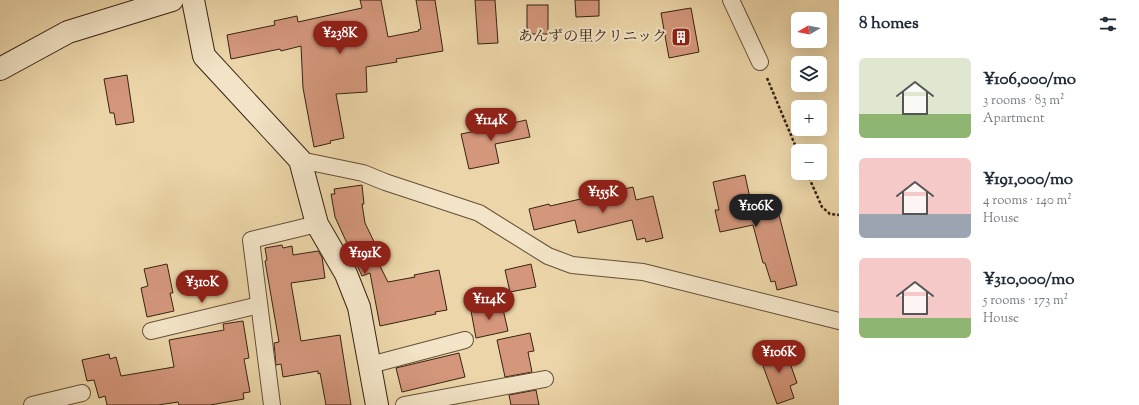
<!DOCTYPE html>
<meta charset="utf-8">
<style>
:root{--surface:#fff;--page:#f6f6f7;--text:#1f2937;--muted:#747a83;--accent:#8f2418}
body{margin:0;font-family:"Sorts Mill Goudy","Noto Serif JP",serif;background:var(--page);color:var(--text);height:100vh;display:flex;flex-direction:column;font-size:15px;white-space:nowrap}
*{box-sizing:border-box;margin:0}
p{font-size:13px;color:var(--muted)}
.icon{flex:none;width:22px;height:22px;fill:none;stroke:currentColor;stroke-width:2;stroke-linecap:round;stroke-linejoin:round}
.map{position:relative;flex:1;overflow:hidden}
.drawer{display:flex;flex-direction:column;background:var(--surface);width:300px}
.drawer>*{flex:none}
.needle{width:26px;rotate:260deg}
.tools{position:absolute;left:791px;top:12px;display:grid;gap:8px}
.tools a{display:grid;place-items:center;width:36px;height:36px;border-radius:6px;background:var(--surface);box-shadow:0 4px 16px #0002;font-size:20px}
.price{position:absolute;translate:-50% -34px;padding:0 9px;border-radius:14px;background:var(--accent);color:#fff;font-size:13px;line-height:26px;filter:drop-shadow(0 1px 2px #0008)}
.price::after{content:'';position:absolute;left:50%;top:24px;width:12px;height:9px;margin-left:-6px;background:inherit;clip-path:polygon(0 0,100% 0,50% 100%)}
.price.active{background:#222;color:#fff}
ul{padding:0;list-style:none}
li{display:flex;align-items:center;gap:12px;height:100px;padding:0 20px}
li span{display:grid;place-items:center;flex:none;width:112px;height:80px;border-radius:6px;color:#555}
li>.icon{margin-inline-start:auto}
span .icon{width:48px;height:48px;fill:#fffc;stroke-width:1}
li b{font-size:17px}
h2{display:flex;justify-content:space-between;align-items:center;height:48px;padding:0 20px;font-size:17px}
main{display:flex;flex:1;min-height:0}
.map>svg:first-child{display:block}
</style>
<main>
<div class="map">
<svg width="839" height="405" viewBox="0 0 839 405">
<rect width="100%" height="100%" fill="#ecd6a9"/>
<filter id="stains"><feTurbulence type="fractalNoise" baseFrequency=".005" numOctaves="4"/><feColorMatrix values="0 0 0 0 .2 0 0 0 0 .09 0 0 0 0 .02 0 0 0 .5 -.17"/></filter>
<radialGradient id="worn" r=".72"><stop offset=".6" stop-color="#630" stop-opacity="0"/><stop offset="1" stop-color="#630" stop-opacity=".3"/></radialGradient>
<g fill="#d4977c" stroke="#362313">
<path d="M 360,0 L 381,0 L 388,37 L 419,31 L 418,30 L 421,29 L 416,0 L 435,0 L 443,51 L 396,59 L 397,62 L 366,67 L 367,92 L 336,94 L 344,138 L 330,141 L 331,143 L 314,147 L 303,88 L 301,46 L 281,51 L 280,49 L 231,59 L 227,35 L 275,25 L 274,21 L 297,16 L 298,22 L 362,8 Z"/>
<path d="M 475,0 L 495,0 L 498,43 L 478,44 Z"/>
<path d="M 575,0 L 599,0 L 599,16 L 576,17 Z"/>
<rect x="527" y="5" width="21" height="29"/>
<path d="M 691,8 L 699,52 L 669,58 L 661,13 Z"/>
<path d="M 127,75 L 134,122 L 116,125 L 114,113 L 110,113 L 104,79 Z"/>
<path d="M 495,120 L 496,127 L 526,120 L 530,137 L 495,144 L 499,163 L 469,169 L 461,134 L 481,130 L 479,122 Z"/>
<path d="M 745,175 L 753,212 L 777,207 L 797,285 L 777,290 L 775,281 L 771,282 L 765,263 L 763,263 L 753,225 L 720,232 L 715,210 L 719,210 L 713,182 Z"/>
<path d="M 362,185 L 364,204 L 362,204 L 365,223 L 378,250 L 373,252 L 388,282 L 415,277 L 414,275 L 439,270 L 447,310 L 435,312 L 436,314 L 380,326 L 370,273 L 362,276 L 335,217 L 331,194 L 335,194 L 334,189 Z"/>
<path d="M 633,187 L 636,200 L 653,196 L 663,238 L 646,242 L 645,238 L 637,240 L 632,220 L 578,233 L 575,220 L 534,230 L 529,209 L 549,204 L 550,206 Z"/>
<path d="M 282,245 L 283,248 L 292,246 L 293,255 L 318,251 L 322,257 L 325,278 L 291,283 L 301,341 L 340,335 L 351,405 L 326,405 L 320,373 L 318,374 L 318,371 L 283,377 L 281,364 L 276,365 L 274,343 L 279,342 L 265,261 L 267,260 L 265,248 Z"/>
<path d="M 167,264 L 173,293 L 170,293 L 174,311 L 147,317 L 141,288 L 148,286 L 144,269 Z"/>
<path d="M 531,264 L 536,287 L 510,292 L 505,270 Z"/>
<path d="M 502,305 L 508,331 L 476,338 L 471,311 Z"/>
<path d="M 243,321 L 249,358 L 244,359 L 250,392 L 243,393 L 244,399 L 210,405 L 179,405 L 178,402 L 158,405 L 107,405 L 105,396 L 99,398 L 94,380 L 87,381 L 82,360 L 109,354 L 110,359 L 116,357 L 121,376 L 174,367 L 169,340 L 224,330 L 223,324 Z"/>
<path d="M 530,333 L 534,351 L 528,352 L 532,372 L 505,377 L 497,340 Z"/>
<path d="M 784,346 L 797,383 L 790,386 L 794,398 L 777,404 L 759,355 Z"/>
<path d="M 459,353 L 465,377 L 402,392 L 396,368 Z"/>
<path d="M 536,390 L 539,405 L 511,405 L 509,395 Z"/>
</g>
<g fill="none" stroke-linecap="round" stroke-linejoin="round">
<defs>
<g id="street">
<path d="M 731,0 L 760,62"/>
<path d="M 300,160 L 363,173 L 385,182 L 479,213 L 548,256 L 572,265 L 643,272 L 839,321"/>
<path d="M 151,331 L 259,305"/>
<path d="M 370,365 L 465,340"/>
<path d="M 32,405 L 82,393"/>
<path d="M 272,405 L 251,240 L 317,224"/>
<path d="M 404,405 L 545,379"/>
</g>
<g id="secondary">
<path d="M 193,0 L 204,56 L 300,160 L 317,224 L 346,274 L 359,307 L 377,405"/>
<path d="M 0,69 L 68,32 L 172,0"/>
</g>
</defs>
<use href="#street" stroke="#645038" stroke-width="18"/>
<use href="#secondary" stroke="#362313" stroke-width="24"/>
<g stroke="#362313" stroke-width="2.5" stroke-dasharray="3 2" stroke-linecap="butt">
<path d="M 767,78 L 798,152"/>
<path d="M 807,173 L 822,207 L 830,214 L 839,215"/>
</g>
<use href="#street" stroke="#f3e4c7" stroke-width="16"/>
<use href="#secondary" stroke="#f3e4c7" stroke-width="22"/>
</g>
<defs>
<symbol id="building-square" viewBox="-11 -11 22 22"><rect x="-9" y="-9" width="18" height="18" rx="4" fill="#8f2418" stroke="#f3e4c7"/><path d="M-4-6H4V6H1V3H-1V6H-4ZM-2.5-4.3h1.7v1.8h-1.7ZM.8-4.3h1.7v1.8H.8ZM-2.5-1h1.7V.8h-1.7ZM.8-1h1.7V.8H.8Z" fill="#fff"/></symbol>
</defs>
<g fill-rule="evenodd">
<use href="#building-square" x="670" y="26" width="22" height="22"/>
</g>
<g text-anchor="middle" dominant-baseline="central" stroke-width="4" stroke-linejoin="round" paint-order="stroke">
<g font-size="15" fill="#362313" stroke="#f3e4c7" text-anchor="end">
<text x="667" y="37">あんずの里クリニック</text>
</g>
</g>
<rect width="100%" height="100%" filter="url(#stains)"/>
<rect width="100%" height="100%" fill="url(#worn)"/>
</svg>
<div class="tools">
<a><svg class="needle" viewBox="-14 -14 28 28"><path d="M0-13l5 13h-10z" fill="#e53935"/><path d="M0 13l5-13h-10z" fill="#747a83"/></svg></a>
<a><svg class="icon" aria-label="layers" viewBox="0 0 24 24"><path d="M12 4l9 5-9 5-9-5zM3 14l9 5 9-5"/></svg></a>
<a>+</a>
<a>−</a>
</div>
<b class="price" style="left:340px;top:55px">¥238K</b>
<b class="price" style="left:491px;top:142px">¥114K</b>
<b class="price" style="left:603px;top:214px">¥155K</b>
<b class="price active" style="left:756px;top:228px">¥106K</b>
<b class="price" style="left:365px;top:275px">¥191K</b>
<b class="price" style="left:202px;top:304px">¥310K</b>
<b class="price" style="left:489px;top:321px">¥114K</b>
<b class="price" style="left:779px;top:374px">¥106K</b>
</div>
<section class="drawer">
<h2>8 homes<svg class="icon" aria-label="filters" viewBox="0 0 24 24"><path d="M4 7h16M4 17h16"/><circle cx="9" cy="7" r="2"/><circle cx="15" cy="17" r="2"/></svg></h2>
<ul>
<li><span style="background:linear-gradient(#dfe7d0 70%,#8fb573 0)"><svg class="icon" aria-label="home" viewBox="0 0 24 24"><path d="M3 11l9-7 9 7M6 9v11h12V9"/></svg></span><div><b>¥106,000/mo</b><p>3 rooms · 83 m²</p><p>Apartment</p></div></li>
<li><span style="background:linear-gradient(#f6c9c9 70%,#9aa5b1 0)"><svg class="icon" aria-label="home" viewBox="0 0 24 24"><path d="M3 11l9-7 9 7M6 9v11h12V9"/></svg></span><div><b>¥191,000/mo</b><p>4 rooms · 140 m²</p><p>House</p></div></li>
<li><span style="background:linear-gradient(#f6c9c9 75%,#8fb573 0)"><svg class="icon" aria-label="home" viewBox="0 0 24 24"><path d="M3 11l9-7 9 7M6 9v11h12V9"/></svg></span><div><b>¥310,000/mo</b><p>5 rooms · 173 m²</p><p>House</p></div></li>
</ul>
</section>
</main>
